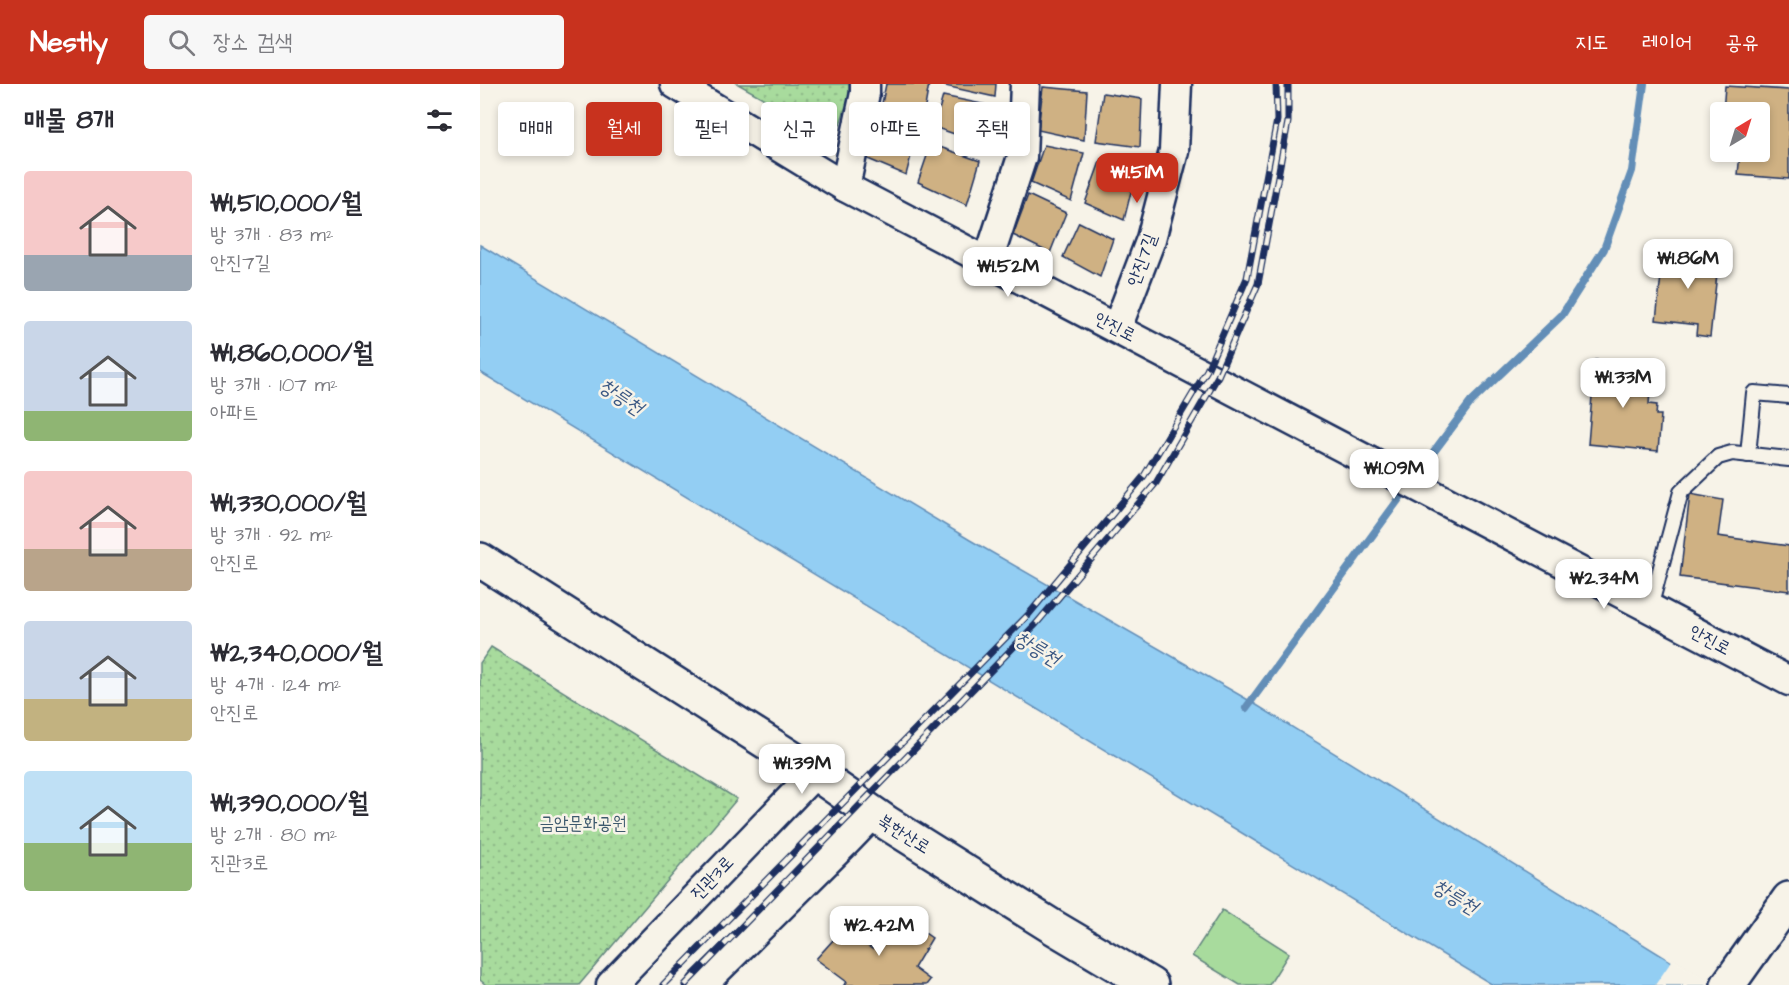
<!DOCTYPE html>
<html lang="ko">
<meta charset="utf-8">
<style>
:root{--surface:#fff;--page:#f7f7f7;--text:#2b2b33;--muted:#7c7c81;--accent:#c8321e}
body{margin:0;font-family:"Architects Daughter","Poor Story",sans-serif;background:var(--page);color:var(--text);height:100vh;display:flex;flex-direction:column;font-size:22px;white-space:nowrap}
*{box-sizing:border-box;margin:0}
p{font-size:20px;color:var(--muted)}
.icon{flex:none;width:33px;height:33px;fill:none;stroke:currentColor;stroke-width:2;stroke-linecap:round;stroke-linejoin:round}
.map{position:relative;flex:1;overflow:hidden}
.side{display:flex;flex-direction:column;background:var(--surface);width:480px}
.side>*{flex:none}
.top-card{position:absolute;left:18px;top:18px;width:570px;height:54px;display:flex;gap:12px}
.needle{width:39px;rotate:38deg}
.tools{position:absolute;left:1230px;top:18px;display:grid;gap:12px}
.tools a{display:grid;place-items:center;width:60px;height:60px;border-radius:6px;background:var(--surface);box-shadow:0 3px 9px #0003;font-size:30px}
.price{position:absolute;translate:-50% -51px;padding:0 14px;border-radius:12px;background:#fff;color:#222;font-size:20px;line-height:39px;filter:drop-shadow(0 2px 3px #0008)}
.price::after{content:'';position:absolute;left:50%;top:36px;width:18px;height:14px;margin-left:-9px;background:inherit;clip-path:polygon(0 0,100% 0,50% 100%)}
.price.active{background:var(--accent);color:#fff}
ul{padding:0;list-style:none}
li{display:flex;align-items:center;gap:18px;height:150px;padding:0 24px}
li span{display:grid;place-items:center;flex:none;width:168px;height:120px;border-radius:6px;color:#555}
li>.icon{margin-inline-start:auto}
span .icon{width:72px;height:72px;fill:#fffc;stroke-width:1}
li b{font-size:26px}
h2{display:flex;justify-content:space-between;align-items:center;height:72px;padding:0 24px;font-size:26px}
.chip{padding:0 21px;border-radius:6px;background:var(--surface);box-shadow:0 3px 9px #0003;font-size:21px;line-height:54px}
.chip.active{background:var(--accent);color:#fff}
header{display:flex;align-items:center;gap:36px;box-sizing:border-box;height:84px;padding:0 30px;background:var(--accent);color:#fff}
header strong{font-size:28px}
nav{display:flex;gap:33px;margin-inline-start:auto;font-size:21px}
.search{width:420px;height:54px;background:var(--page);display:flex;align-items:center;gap:15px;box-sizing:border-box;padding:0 21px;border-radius:6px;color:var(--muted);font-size:22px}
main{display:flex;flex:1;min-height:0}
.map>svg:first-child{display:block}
</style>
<header>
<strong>Nestly</strong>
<div class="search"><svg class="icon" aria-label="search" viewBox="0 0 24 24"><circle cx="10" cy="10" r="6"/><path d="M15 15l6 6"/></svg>장소 검색</div>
<nav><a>지도</a><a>레이어</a><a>공유</a></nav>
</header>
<main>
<section class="side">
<h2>매물 8개<svg class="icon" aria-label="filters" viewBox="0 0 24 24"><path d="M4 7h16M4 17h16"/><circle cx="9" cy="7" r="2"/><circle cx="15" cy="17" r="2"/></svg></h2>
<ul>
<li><span style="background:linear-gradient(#f6c9c9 70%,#9aa5b1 0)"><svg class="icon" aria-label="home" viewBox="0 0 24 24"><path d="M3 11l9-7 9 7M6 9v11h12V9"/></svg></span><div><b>₩1,510,000/월</b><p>방 3개 · 83 m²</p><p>안진7길</p></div></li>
<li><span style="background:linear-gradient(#c9d6e8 75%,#8fb573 0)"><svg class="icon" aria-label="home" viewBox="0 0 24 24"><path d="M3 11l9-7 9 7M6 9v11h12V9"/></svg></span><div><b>₩1,860,000/월</b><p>방 3개 · 107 m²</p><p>아파트</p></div></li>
<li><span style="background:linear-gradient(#f6c9c9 65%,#b9a48a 0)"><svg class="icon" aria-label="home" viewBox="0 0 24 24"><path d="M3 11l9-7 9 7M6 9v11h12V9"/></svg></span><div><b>₩1,330,000/월</b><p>방 3개 · 92 m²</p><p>안진로</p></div></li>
<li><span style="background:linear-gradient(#c9d6e8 65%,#c2b280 0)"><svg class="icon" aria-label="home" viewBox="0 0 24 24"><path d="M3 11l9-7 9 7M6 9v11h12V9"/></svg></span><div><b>₩2,340,000/월</b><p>방 4개 · 124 m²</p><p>안진로</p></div></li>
<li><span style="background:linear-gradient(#bfe0f5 60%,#8fb573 0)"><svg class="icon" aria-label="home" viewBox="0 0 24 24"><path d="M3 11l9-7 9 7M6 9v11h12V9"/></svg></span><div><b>₩1,390,000/월</b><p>방 2개 · 80 m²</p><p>진관3로</p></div></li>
</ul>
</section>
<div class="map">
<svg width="1309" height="901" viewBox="0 0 1309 901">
<defs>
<pattern id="park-dots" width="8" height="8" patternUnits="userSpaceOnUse" patternTransform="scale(1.5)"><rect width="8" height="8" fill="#a8db9d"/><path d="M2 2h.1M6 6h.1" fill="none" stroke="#90bc8a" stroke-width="1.8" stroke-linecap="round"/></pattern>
</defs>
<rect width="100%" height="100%" fill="#f7f3e8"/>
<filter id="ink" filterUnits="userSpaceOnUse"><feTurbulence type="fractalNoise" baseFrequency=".0167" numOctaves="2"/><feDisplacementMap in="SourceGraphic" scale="12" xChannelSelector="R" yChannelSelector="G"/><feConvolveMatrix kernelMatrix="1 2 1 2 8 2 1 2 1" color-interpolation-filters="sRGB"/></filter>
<g filter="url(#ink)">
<path fill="#a8db9d" stroke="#62857e" stroke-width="1.5" d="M 742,826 L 809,869 L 789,901 L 760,901 L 712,872 Z"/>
<g fill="url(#park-dots)" stroke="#62857e" stroke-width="1.5">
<path d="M 258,0 L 369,0 L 369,13 L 355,55 Z"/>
<path d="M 11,563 L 257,715 L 99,901 L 6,901 L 0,896 L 0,579 Z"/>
</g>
<path fill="#93cef3" stroke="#638eb7" stroke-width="1.5" d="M 0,161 L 490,456 L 770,617 L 1229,901 L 1013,901 L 0,288 Z"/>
<path fill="#f7f3e8" d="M 1193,875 L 1231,898 L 1232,901 L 1175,901 Z"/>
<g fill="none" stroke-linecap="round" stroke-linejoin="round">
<g stroke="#638eb7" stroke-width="8">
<path d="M 934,394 L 991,318 L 1082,231 L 1124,165 L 1152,87 L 1164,0"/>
<path d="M 766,624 L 927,404"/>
</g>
</g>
<g fill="#cfb183" stroke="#1b2f5e" stroke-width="1.5">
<path d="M 406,0 L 449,0 L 442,40 L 400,29 Z"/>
<path d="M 465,0 L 516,0 L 515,13 L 465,2 Z"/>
<path d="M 1245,2 L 1309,6 L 1309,95 L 1258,91 L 1260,68 L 1280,68 L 1280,28 L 1243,28 Z"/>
<path d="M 563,3 L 607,7 L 604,56 L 558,46 Z"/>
<path d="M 623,9 L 662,15 L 660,63 L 616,57 Z"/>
<path d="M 463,12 L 512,22 L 504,60 L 454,43 Z"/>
<path d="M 400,40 L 436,53 L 426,91 L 388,75 Z"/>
<path d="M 451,60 L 500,77 L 487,121 L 438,98 Z"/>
<path d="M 564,61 L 604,69 L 591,117 L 551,99 Z"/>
<path d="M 621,75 L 657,84 L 644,136 L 605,119 Z"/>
<path d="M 548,111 L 586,129 L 570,169 L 533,151 Z"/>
<path d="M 599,138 L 633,155 L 620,193 L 583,173 Z"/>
<path d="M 1184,166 L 1239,172 L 1230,253 L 1216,251 L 1217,241 L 1176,236 Z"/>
<path d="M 1115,276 L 1153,279 L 1152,291 L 1171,293 L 1169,320 L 1177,321 L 1176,331 L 1181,331 L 1178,367 L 1108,360 Z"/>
<path d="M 1210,410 L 1243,416 L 1238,452 L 1309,462 L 1309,507 L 1200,493 Z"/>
<path d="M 419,831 L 452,854 L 434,884 L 450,896 L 446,901 L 364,901 L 367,898 L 336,875 L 364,844 L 392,865 Z"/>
</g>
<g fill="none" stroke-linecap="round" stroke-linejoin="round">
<defs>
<g id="lane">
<path d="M 1268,371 L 1274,309 L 1309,312"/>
<path d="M 1170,524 L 1201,408 L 1238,373 L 1252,369 L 1309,375"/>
</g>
<g id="street">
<path d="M 195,0 L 365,103 L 1309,597"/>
<path d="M 365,103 L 385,9 L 385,0"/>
<path d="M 508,177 L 542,73 L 545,0"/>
<path d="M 637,244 L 671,155 L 694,67 L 697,0"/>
<path d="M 131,901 L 335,689"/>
<path d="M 222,901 L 367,757 L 393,730"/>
</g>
<g id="secondary">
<path d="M 0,476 L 335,689 L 407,739 L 573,843 L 671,901"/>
<path d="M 1248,901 L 1309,815"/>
</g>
</defs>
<use href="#lane" stroke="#1b2f5e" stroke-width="18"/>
<use href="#street" stroke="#1b2f5e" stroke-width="33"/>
<use href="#secondary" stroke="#1b2f5e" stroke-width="38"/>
<use href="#lane" stroke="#f7f3e8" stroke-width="14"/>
<use href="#street" stroke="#f7f3e8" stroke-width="28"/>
<use href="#secondary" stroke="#f7f3e8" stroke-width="33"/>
<defs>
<g id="rail">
<path d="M 183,901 L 549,530 L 664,392 L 727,286 L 767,194 L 797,36 L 796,0"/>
<path d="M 205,901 L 556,540 L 676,399 L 738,292 L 778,200 L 808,38 L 808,0"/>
</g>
</defs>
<use href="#rail" stroke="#1b2f5e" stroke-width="7"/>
<use href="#rail" stroke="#f7f3e8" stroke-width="4.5" stroke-dasharray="14" stroke-linecap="butt"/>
</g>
</g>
<g text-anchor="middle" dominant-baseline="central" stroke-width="5" stroke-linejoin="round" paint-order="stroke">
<g font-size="18" fill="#1b2f5e" stroke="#f7f3e8">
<text transform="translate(662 176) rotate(-70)">안진7길</text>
<text transform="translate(635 243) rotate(27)">안진로</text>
<text transform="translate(1230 556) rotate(28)">안진로</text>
<text transform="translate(424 750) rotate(32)">북한산로</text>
<text transform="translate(232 794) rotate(-46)">진관3로</text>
</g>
<g font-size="18" fill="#3e5a6e" stroke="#f7f3e8">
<text x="103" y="739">금암문화공원</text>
</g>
<g font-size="20" font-style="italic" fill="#395783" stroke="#f7f3e8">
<text transform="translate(141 313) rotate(34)">창릉천</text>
<text transform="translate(557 565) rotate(31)">창릉천</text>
<text transform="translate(975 813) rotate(31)">창릉천</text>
</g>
</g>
</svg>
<div class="tools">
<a><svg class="needle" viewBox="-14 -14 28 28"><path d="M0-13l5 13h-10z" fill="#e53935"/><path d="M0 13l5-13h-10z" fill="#7c7c81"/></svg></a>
</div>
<b class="price active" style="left:657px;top:120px">₩1.51M</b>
<b class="price" style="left:1208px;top:206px">₩1.86M</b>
<b class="price" style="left:528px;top:214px">₩1.52M</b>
<b class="price" style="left:1143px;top:325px">₩1.33M</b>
<b class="price" style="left:914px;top:416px">₩1.09M</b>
<b class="price" style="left:1124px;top:526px">₩2.34M</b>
<b class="price" style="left:322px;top:711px">₩1.39M</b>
<b class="price" style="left:399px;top:873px">₩2.42M</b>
<div class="top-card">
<a class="chip">매매</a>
<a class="chip active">월세</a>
<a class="chip">필터</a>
<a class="chip">신규</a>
<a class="chip">아파트</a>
<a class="chip">주택</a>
</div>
</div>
</main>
